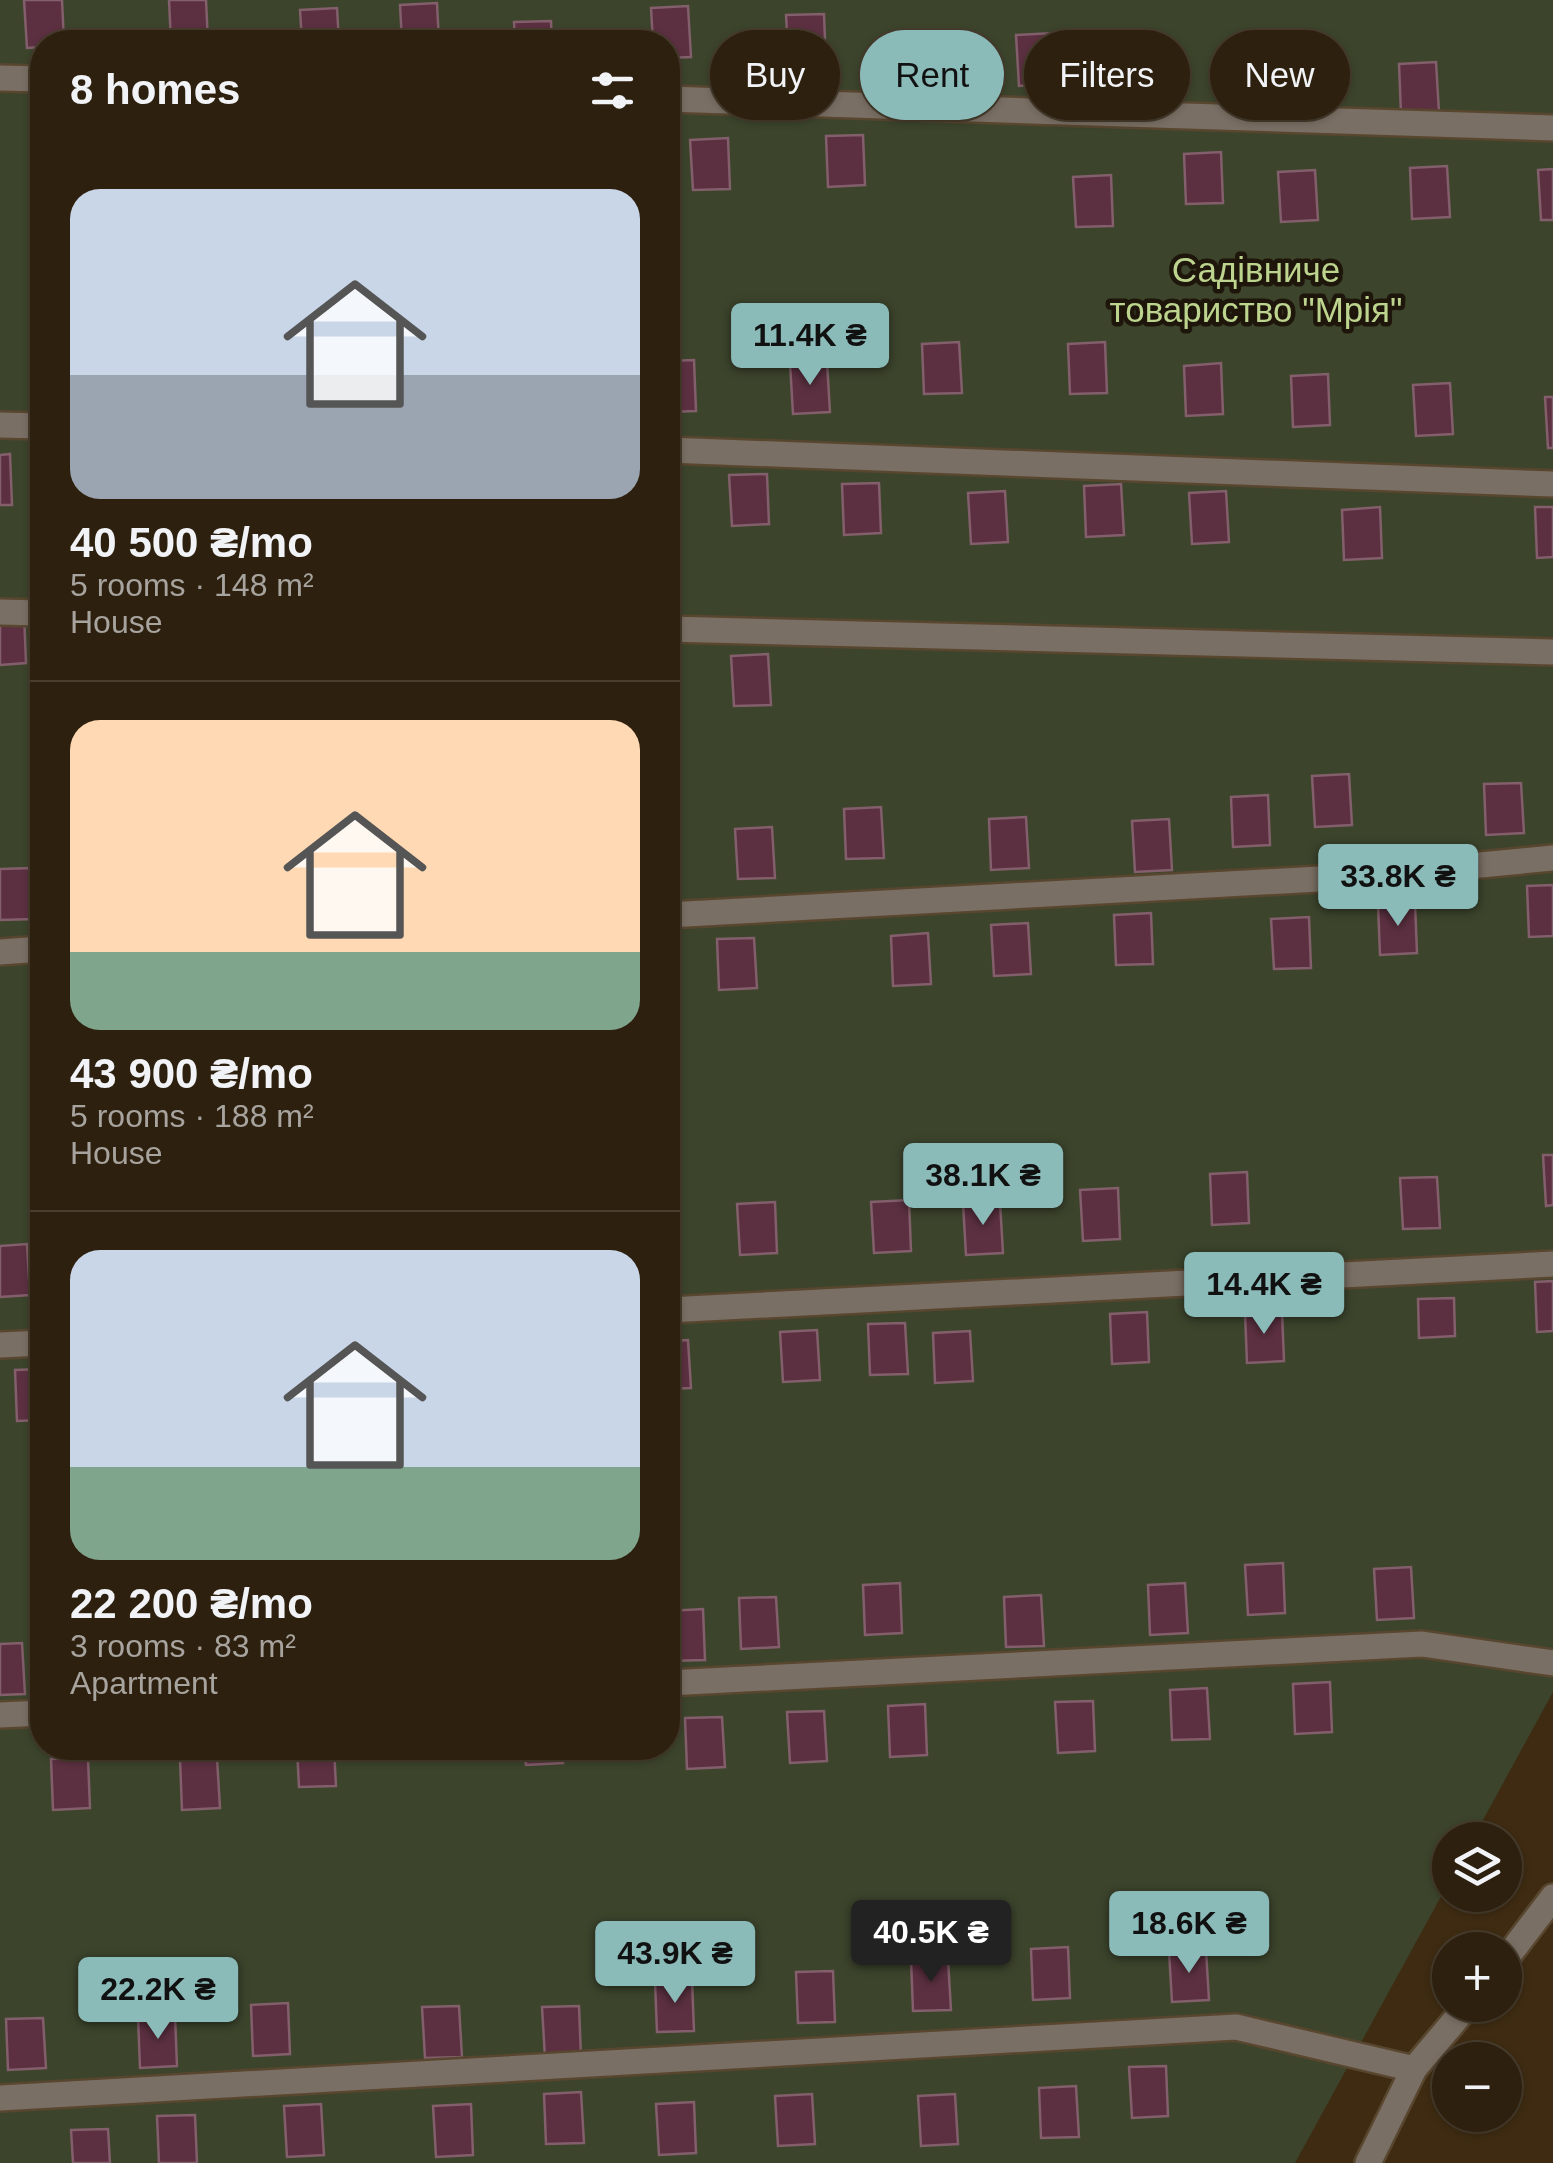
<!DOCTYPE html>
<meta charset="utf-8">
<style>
:root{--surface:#2e200e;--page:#362817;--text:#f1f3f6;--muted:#a7a39e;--line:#493e2e;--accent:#8bbbb9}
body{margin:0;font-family:Helvetica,sans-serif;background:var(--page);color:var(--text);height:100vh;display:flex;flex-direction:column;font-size:38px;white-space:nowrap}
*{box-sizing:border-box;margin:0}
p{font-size:32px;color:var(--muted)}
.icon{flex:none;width:55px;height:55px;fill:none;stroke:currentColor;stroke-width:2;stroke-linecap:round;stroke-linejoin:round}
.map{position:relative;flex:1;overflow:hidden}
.side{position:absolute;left:30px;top:30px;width:650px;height:1730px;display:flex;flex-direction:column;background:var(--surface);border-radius:40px;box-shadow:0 2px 8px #0004,0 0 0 2px var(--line)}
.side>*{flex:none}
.top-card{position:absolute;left:710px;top:30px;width:692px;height:90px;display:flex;gap:20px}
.tools{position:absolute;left:1432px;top:1822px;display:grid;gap:20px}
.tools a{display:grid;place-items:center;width:90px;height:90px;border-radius:50%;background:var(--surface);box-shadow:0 2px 8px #0004,0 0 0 2px var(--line);font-size:50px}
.price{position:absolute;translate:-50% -85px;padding:0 22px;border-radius:10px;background:var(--accent);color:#111;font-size:32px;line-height:65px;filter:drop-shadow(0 2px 5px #0008)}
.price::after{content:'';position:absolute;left:50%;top:60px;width:30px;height:22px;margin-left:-15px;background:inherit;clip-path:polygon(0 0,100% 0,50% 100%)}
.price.on{background:#222;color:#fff}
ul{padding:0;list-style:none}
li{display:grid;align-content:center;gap:20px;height:530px;padding:0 40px}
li+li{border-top:2px solid var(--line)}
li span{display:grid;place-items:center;height:310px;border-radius:30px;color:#555}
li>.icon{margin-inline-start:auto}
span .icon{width:180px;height:180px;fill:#fffc;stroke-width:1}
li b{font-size:42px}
h2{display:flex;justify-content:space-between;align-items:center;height:120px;padding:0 40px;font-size:42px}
.tag{padding:0 35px;border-radius:45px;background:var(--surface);box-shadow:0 2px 8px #0004,0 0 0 2px var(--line);font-size:35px;line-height:90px}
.tag.on{background:var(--accent);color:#111}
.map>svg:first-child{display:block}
</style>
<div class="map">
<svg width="1553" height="2163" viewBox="0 0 1553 2163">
<rect width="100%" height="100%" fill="#3e2b12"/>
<path fill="#3c442c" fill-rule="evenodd" d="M 0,0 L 1553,0 L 1553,1692 L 1472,1840 L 1450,1840 L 1450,1880 L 1295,2163 L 0,2163 ZM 42,42 L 668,42 L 668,1748 L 42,1748 Z"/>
<g fill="#5c3040" stroke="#825f6a" stroke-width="2.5">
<path d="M 24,0 L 62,0 L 64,42 L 42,42 L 42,47 L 27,48 Z"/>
<path d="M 169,0 L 206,0 L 208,42 L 171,42 Z"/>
<path d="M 437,3 L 439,42 L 402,42 L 400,5 Z"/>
<path d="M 688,6 L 691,57 L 668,58 L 668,42 L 653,42 L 651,8 Z"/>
<path d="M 337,8 L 339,42 L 302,42 L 300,10 Z"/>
<path d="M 824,14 L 826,64 L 789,66 L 786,15 Z"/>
<path d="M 551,21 L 552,42 L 515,42 L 514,22 Z"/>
<path d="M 1054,33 L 1056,83 L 1019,86 L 1016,35 Z"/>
<path d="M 1169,41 L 1172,90 L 1135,93 L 1132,42 Z"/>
<path d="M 1310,44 L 1312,95 L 1275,96 L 1273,46 Z"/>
<path d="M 1436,62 L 1439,112 L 1401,114 L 1399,64 Z"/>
<path d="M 863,135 L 865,185 L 828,187 L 826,136 Z"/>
<path d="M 728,138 L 730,189 L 693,190 L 690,140 Z"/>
<path d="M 1221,152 L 1223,203 L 1186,204 L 1184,154 Z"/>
<path d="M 1447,166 L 1450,217 L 1412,219 L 1410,168 Z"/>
<path d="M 1553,169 L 1553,220 L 1541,220 L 1538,170 Z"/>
<path d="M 1315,170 L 1318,220 L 1281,222 L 1278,172 Z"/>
<path d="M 1111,175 L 1113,226 L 1076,227 L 1073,177 Z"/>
<path d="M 959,342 L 962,393 L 924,394 L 922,344 Z"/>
<path d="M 1105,342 L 1107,393 L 1070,394 L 1068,344 Z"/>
<path d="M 694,360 L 696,411 L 668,412 L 668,361 Z"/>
<path d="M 827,362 L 830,412 L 793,414 L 790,363 Z"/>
<path d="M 1221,363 L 1223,414 L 1186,416 L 1184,366 Z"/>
<path d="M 1328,374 L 1330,425 L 1293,427 L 1291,376 Z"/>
<path d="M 1450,383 L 1453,434 L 1416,436 L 1413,385 Z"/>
<path d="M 1545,397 L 1553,397 L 1553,448 L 1548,448 Z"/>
<path d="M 10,454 L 12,505 L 0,505 L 0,455 Z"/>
<path d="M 767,474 L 769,524 L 732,526 L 729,475 Z"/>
<path d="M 879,483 L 881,533 L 844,535 L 842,484 Z"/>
<path d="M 1121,484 L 1124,535 L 1086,537 L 1084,486 Z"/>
<path d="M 1005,491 L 1008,542 L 971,544 L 968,493 Z"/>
<path d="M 1226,491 L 1229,542 L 1192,544 L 1189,493 Z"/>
<path d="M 1380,507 L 1382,558 L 1344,560 L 1342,510 Z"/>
<path d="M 1535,507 L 1553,507 L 1553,557 L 1537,558 Z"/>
<path d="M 24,613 L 26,663 L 0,665 L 0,614 Z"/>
<path d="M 768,654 L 771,705 L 734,706 L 731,656 Z"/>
<path d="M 1349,774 L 1352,825 L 1315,827 L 1312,776 Z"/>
<path d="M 1521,783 L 1524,833 L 1486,835 L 1484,784 Z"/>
<path d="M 1268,795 L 1270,845 L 1233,847 L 1231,797 Z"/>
<path d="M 881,807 L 884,858 L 846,859 L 844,809 Z"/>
<path d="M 1026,817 L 1029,868 L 991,870 L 989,819 Z"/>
<path d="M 1169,819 L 1172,870 L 1135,872 L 1132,821 Z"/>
<path d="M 772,827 L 775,878 L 738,879 L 735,829 Z"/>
<path d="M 32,868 L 35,919 L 0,920 L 0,869 Z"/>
<path d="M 1553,885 L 1553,936 L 1529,937 L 1527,886 Z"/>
<path d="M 1415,903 L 1417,953 L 1380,955 L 1378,905 Z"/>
<path d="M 1151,913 L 1153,964 L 1116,965 L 1114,915 Z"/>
<path d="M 1309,917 L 1311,968 L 1274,969 L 1271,919 Z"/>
<path d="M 1028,923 L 1031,974 L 994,976 L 991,925 Z"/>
<path d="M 928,933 L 931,984 L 893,986 L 891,936 Z"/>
<path d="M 754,938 L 757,988 L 719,990 L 717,939 Z"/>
<path d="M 1543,1155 L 1553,1155 L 1553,1205 L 1546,1206 Z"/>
<path d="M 1247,1172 L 1249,1223 L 1212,1225 L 1210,1174 Z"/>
<path d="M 1437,1177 L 1440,1228 L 1403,1229 L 1400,1178 Z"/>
<path d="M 1118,1188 L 1120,1239 L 1083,1241 L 1080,1190 Z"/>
<path d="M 909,1200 L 911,1251 L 874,1253 L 871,1202 Z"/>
<path d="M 775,1202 L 777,1253 L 740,1255 L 737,1204 Z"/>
<path d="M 1000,1202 L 1003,1253 L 966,1255 L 963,1204 Z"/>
<path d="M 27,1244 L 30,1295 L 0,1297 L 0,1246 Z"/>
<path d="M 1553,1281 L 1553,1331 L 1537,1332 L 1535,1282 Z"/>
<path d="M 1454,1298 L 1455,1336 L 1419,1338 L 1418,1299 Z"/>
<path d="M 1282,1311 L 1284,1361 L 1247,1363 L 1245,1313 Z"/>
<path d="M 1147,1312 L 1149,1362 L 1112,1364 L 1110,1314 Z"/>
<path d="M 905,1323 L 908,1374 L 870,1375 L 868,1324 Z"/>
<path d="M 817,1330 L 820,1380 L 783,1382 L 780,1332 Z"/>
<path d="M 970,1331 L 973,1381 L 935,1383 L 933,1333 Z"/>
<path d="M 688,1340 L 691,1388 L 668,1389 L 668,1341 Z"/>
<path d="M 42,1369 L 42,1420 L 17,1421 L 15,1370 Z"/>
<path d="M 1283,1563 L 1285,1613 L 1248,1615 L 1245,1565 Z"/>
<path d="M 1411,1567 L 1414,1618 L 1377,1620 L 1374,1569 Z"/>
<path d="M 900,1583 L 902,1633 L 865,1635 L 863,1585 Z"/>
<path d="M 1185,1583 L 1188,1633 L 1150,1635 L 1148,1585 Z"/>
<path d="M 1041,1595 L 1044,1646 L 1006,1647 L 1004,1597 Z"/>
<path d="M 776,1597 L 779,1647 L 741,1649 L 739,1598 Z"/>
<path d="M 703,1609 L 705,1660 L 668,1661 L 668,1611 Z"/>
<path d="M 22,1643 L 25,1694 L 0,1695 L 0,1644 Z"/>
<path d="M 1330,1682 L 1332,1732 L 1295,1734 L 1293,1684 Z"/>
<path d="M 1207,1688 L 1210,1739 L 1172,1740 L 1170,1690 Z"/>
<path d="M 1093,1701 L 1095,1751 L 1058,1753 L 1055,1702 Z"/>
<path d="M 925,1704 L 927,1755 L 890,1757 L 888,1706 Z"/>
<path d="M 824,1711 L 827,1761 L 790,1763 L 787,1712 Z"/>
<path d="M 722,1717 L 725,1767 L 687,1769 L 685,1718 Z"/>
<path d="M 297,1748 L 334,1748 L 336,1786 L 299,1787 Z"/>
<path d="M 525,1748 L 562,1748 L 563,1763 L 526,1765 Z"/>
<path d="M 88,1758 L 90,1808 L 53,1810 L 51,1759 Z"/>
<path d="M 217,1758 L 220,1808 L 182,1810 L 180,1759 Z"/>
<path d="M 1068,1947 L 1070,1998 L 1033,2000 L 1031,1949 Z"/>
<path d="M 1206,1950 L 1209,2000 L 1172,2002 L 1169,1951 Z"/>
<path d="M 948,1959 L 951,2010 L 913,2011 L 911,1960 Z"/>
<path d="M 833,1971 L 835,2022 L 798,2023 L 796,1972 Z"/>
<path d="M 692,1980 L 694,2031 L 657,2032 L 655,1982 Z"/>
<path d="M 288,2003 L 290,2054 L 253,2056 L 251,2005 Z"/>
<path d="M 459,2006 L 462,2057 L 425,2058 L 422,2007 Z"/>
<path d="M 579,2006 L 581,2057 L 545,2058 L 542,2007 Z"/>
<path d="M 175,2015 L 177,2066 L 140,2068 L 138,2017 Z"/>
<path d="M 43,2018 L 46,2068 L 8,2070 L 6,2019 Z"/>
<path d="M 1166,2066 L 1168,2116 L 1132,2118 L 1129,2067 Z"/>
<path d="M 1076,2086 L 1079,2137 L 1041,2138 L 1039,2088 Z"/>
<path d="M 581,2092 L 584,2143 L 546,2144 L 544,2094 Z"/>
<path d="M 812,2094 L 815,2144 L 778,2146 L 775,2096 Z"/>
<path d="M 955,2094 L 958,2144 L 921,2146 L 918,2096 Z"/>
<path d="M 694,2102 L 696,2153 L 659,2155 L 656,2104 Z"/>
<path d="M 321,2104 L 324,2155 L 287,2157 L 284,2106 Z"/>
<path d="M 471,2104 L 473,2155 L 436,2157 L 433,2106 Z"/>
<path d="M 195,2115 L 197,2163 L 159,2163 L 157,2116 Z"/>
<path d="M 108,2129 L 110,2163 L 73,2163 L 71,2130 Z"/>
</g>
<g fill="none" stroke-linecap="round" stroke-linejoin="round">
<defs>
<g id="minor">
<path d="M 0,78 L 42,79"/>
<path d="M 668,99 L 1553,128"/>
<path d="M 0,425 L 42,426"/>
<path d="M 668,450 L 1553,484"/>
<path d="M 0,612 L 42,613"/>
<path d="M 668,629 L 1553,652"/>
<path d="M 668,915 L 1355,877 L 1553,858"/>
<path d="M 0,952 L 42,949"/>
<path d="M 668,1310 L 1553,1264"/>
<path d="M 0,1345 L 42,1343"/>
<path d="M 668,1683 L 1422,1644 L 1553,1663"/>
<path d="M 0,1715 L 42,1713"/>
<path d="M 1505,1960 L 1553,1897"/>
<path d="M 0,2098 L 1236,2027 L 1414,2069"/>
<path d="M 1368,2163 L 1414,2069 L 1468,2005"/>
</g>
</defs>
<use href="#minor" stroke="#58462f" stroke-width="30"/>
<use href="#minor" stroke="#7a6f64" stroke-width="25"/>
</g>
<g text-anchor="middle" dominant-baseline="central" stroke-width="9" stroke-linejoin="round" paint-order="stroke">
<g font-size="35" fill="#bcd48e" stroke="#1e150b">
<text x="1256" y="269">Садівниче<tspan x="1256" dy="40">товариство "Мрія"</tspan></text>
</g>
</g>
</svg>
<div class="tools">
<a><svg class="icon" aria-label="layers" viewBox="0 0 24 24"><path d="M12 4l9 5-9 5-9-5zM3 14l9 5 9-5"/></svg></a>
<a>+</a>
<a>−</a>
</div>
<b class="price" style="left:810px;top:388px">11.4K ₴</b>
<b class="price" style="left:1398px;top:929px">33.8K ₴</b>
<b class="price" style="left:983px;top:1228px">38.1K ₴</b>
<b class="price" style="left:1264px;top:1337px">14.4K ₴</b>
<b class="price" style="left:1189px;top:1976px">18.6K ₴</b>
<b class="price on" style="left:931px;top:1985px">40.5K ₴</b>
<b class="price" style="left:675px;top:2006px">43.9K ₴</b>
<b class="price" style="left:158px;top:2042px">22.2K ₴</b>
<div class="top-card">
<a class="tag">Buy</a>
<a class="tag on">Rent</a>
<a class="tag">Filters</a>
<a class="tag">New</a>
</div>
<section class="side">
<h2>8 homes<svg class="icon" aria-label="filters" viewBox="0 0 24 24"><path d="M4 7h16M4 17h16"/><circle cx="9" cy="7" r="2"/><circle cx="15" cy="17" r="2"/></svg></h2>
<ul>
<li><span style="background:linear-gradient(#c9d6e8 60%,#9aa5b1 0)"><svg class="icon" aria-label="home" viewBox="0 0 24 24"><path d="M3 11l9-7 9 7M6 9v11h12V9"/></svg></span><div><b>40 500 ₴/mo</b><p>5 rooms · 148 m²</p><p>House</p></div></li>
<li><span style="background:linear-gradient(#ffd9b3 75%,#7fa58c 0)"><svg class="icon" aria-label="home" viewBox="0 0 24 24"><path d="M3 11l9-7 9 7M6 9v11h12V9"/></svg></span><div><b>43 900 ₴/mo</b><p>5 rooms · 188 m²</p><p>House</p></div></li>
<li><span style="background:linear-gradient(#c9d6e8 70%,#7fa58c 0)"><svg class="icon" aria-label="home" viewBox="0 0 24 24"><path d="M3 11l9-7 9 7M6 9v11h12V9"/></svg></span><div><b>22 200 ₴/mo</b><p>3 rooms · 83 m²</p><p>Apartment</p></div></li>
</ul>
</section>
</div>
